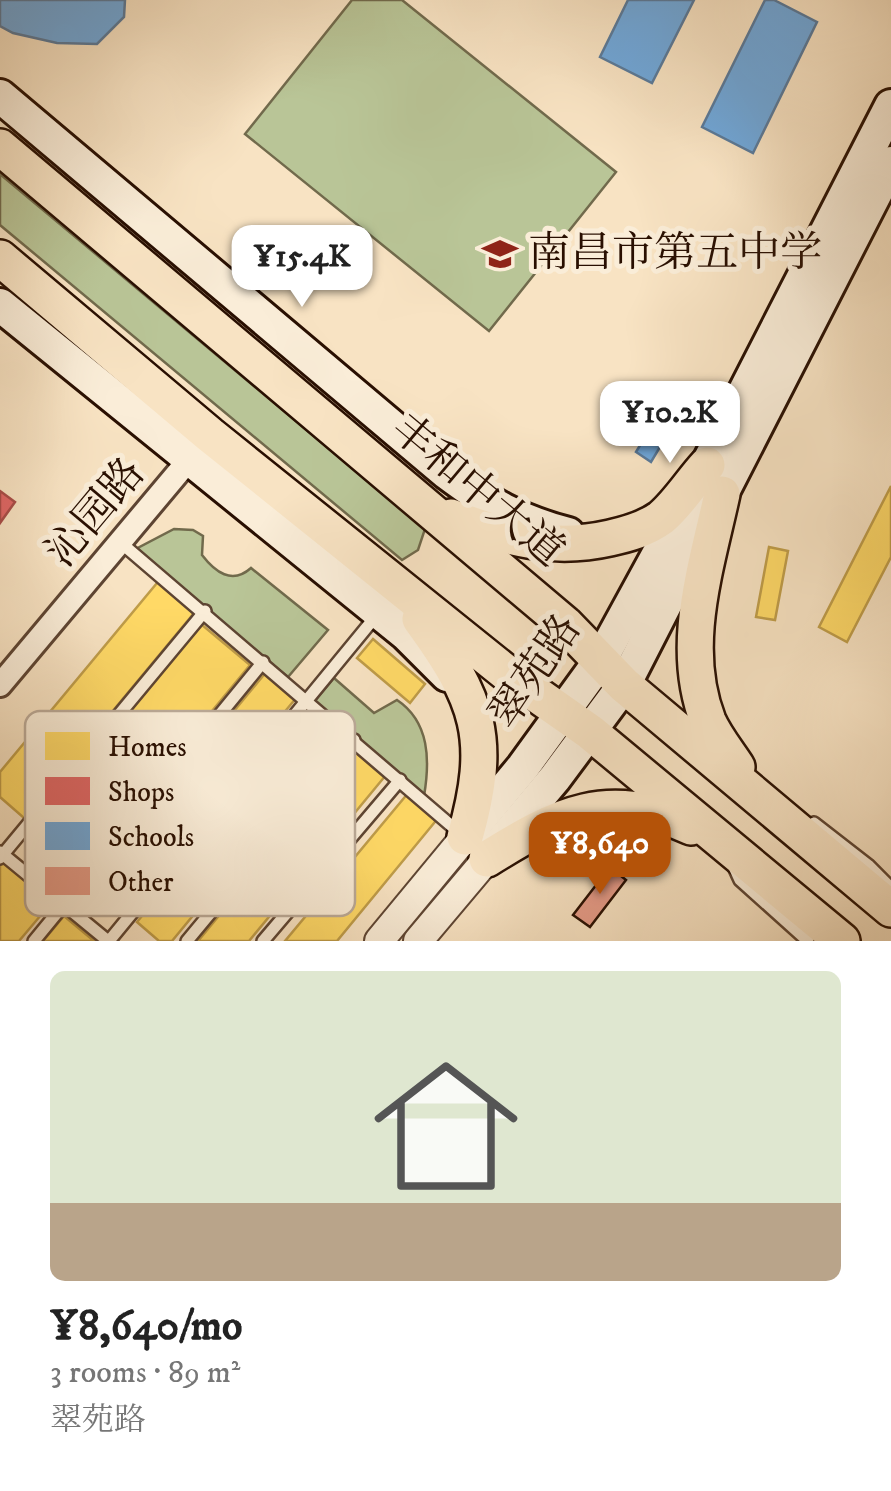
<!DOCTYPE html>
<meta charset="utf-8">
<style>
:root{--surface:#fff;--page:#f2f2f2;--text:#222;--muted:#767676;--line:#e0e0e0;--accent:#b45309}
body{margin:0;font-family:"IM FELL DW Pica","Noto Serif SC",serif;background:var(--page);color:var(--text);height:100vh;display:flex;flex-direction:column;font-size:38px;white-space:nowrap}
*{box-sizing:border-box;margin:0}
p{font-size:32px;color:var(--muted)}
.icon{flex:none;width:55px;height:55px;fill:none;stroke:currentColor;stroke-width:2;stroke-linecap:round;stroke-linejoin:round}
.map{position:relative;height:941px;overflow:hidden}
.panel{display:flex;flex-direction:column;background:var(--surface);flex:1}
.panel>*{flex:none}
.price{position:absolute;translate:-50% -85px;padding:0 22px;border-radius:20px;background:#fff;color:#222;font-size:32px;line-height:65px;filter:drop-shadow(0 2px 5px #0008)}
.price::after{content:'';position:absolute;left:50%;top:60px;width:30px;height:22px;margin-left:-15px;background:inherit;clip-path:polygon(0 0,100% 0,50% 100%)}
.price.on{background:var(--accent);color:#fff}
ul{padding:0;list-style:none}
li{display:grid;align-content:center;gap:20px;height:530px;padding:0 50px}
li+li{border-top:2px solid var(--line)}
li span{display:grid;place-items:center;height:310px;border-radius:15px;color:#555}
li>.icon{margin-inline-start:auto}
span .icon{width:180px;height:180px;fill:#fffc;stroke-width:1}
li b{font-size:42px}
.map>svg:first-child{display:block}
</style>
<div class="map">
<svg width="891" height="941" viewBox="0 0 891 941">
<rect width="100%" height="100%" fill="#f8e3c3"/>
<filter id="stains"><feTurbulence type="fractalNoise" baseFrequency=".002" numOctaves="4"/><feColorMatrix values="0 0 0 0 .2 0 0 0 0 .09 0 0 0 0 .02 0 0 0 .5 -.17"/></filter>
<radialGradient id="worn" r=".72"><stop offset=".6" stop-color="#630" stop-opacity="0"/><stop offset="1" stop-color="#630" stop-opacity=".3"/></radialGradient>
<g fill="#b9c597" stroke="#716a4c" stroke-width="2.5">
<path d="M 352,0 L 402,0 L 616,172 L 489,331 L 245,134 Z"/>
<path d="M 0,174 L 425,529 L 418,550 L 402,560 L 0,225 Z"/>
<path d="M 174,529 L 193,530 L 203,536 L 202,555 C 215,572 232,585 251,568 L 328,630 L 288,677 L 132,551 Z"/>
<path d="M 334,678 L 374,713 L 397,700 C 430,722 430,761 424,796 L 313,703 Z"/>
</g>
<g fill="#ffd966" stroke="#bf9c48" stroke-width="2.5">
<path d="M 891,486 L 891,557 L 847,642 L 819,627 Z"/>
<path d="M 769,547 L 788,551 L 775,620 L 756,617 Z"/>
<path d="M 162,577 L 199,607 L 24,818 L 0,797 L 0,772 Z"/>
<path d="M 201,624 L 250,665 L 75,877 L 26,837 Z"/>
<path d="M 373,639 L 425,684 L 410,703 L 357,658 Z"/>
<path d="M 267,671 L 297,697 L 121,909 L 91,884 Z"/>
<path d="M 313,709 L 343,734 L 172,941 L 159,941 L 137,922 Z"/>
<path d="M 356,750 L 386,775 L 249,941 L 198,941 Z"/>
<path d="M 409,792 L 439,817 L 337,941 L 285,941 Z"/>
<path d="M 4,861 L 52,902 L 19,941 L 0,941 L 0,865 Z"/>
<path d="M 64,916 L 94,941 L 43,941 Z"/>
</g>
<path fill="#e06666" stroke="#a94c48" stroke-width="2.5" d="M 0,491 L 15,502 L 0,523 Z"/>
<g fill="#6fa8dc" stroke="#5a7a9a" stroke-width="2.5">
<path d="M 0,0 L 125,0 L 124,17 L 97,44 L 57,43 L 13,33 L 0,26 Z"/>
<path d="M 628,0 L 694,0 L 652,83 L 600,57 Z"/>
<path d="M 765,0 L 774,0 L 817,22 L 753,153 L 702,127 Z"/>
<path d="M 666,403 L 681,412 L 651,462 L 636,452 Z"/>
</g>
<path fill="#e69b88" stroke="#290f01" stroke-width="2.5" d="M 610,867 L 626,880 L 590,927 L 573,915 Z"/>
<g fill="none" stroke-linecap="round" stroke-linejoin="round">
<defs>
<g id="service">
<path d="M 120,542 L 461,834"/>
<path d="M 814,823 L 868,865 L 891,888"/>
<path d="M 0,852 L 108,941"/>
<path d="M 0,858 L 205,611"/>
<path d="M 734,867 L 740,880 L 808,941"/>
<path d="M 34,941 L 263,662"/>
<path d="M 109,941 L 376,616"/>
<path d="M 187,941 L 354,740"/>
<path d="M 263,941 L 400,780"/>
</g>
<path id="minor" d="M 0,685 L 198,449"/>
<g id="tertiary">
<path d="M 379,941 L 465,837"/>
<path d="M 418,941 L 487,859"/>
</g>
<g id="secondary">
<path d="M 0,96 L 447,473 C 487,503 518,521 568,534"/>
<path d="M 0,305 L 406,634 L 447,675"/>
<path d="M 465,837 L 523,767 L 600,661 L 707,465 L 891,106"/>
<path d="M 493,852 L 555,778 L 624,685 L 891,163"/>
</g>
<g id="primary">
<path d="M 0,147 L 565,624 L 624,685 L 891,909"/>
<path d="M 0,258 L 210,435 L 509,675 L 590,732 L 842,941"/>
<path d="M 722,494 C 706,568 679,647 708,721 C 715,737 728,753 737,767"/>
<path d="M 451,517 C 505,538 553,551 610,538 C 628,534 646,529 661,518 C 678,504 692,481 707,465"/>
<path d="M 420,619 C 479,700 493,738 465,837"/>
<path d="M 487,859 C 558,815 608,788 691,827"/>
</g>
</defs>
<use href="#service" stroke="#5d4432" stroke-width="16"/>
<use href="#minor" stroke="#5d4432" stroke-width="28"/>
<use href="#tertiary" stroke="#5d4432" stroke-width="32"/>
<use href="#secondary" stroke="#290f01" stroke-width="38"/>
<use href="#primary" stroke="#290f01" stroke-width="40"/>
<use href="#service" stroke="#faedd8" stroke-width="11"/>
<use href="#minor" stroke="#faedd8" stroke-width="22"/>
<use href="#tertiary" stroke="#faedd8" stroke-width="28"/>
<use href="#secondary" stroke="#faedd8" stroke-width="32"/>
<use href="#primary" stroke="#f8e3c3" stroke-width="35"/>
</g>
<defs>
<symbol id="school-bare" viewBox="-9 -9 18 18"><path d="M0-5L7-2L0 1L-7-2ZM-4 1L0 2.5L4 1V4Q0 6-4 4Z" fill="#8f2418" stroke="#faedd8" stroke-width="2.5" paint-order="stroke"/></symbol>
</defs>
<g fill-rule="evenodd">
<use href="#school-bare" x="475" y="229" width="50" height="50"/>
</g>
<g text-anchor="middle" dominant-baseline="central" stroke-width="10" stroke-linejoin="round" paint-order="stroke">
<g font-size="42" fill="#290f01" stroke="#faedd8" text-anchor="start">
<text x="528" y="254">南昌市第五中学</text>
</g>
<g font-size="42" fill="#290f01" stroke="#faedd8">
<text transform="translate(477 491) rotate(40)">丰和中大道</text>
<text transform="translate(96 513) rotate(-50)">沁园路</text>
<text transform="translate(536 672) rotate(-56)">翠苑路</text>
</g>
</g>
<rect x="25" y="711" width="330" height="205" rx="15" fill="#faedd8" stroke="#bbaa98" stroke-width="2.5"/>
<rect x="45" y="732" width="45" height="28" fill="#ffd966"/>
<rect x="45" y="777" width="45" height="28" fill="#e06666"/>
<rect x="45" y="822" width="45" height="28" fill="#6fa8dc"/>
<rect x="45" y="867" width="45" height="28" fill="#e69b88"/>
<g font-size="28" fill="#290f01">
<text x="108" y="756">Homes</text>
<text x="108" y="801">Shops</text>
<text x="108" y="846">Schools</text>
<text x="108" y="891">Other</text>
</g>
<rect width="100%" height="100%" filter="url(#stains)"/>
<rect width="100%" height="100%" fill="url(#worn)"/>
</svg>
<b class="price" style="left:302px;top:310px">¥15.4K</b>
<b class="price" style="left:670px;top:466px">¥10.2K</b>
<b class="price on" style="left:600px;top:897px">¥8,640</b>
</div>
<section class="panel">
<ul>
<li><span style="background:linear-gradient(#dfe7d0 75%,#b9a48a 0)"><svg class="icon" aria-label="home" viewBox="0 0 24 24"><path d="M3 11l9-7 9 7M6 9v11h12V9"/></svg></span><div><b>¥8,640/mo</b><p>3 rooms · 89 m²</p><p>翠苑路</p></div></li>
</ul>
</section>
